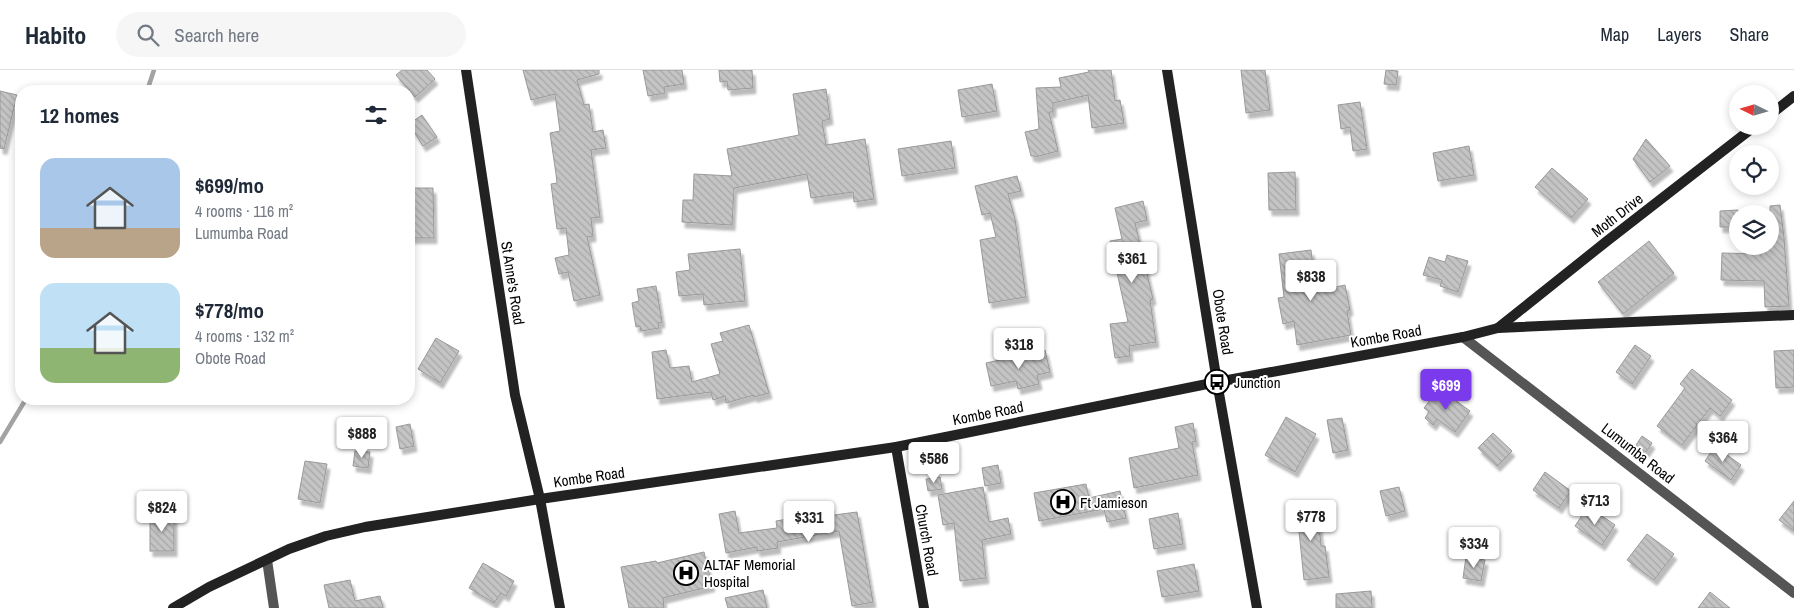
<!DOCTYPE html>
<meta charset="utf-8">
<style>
:root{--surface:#fff;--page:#f6f6f7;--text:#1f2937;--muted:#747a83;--line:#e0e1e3;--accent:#7c3aed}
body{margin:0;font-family:"Archivo Narrow",sans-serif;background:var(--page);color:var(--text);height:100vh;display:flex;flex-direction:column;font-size:19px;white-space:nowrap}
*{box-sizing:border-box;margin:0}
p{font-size:16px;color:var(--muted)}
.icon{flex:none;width:28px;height:28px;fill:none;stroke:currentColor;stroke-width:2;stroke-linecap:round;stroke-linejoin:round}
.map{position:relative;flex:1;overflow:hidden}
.sheet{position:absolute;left:15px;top:15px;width:400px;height:320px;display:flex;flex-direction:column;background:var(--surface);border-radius:20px;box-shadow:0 2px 8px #0003}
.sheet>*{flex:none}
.needle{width:32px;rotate:275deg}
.buttons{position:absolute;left:1729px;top:15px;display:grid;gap:10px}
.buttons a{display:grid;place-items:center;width:50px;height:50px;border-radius:50%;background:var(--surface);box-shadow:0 2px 8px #0003;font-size:25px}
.price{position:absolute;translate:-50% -42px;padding:0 11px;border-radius:5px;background:#fff;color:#222;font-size:16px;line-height:32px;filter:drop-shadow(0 1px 2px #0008)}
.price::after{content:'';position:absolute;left:50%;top:30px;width:15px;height:11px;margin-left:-8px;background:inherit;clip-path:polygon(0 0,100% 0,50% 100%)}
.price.active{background:var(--accent);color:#fff}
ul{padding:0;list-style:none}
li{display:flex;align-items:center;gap:15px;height:125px;padding:0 25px}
li span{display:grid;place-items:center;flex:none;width:140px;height:100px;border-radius:15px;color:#555}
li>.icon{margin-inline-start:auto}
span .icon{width:60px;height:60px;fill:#fffc;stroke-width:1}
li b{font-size:21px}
h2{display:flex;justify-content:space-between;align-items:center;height:60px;padding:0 25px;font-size:21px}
header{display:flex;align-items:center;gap:30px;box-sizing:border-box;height:70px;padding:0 25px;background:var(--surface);border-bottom:1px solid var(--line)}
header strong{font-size:24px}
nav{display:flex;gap:28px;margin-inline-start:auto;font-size:18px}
.search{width:350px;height:45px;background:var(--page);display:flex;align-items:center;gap:12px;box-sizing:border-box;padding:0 18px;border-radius:28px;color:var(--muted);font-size:19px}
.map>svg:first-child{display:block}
</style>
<header>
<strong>Habito</strong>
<div class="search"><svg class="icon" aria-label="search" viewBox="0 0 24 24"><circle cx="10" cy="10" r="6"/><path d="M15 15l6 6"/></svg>Search here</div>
<nav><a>Map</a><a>Layers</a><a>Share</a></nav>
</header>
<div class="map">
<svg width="1794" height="538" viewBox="0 0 1794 538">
<defs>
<pattern id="building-back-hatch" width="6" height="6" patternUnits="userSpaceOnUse" patternTransform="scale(1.25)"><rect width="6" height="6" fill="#c4c4c4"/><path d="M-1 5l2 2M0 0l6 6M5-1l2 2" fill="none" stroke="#a7a7a7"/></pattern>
<filter id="shadow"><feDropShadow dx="3" dy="5.5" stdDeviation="1" flood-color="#0004"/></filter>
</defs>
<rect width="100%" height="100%" fill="#fff"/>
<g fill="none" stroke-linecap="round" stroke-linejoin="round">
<g stroke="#a3a3a3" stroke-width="4.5">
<path d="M 147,21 L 154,0"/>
<path d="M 0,372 L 26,329"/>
</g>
</g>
<g fill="url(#building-back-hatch)" stroke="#999" filter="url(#shadow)">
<path d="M 402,0 L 427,0 L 435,9 L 415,27 L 396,5 Z"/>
<path d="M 523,0 L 599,0 L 599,4 L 577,10 L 584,35 L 589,34 L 593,62 L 603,60 L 606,78 L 591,80 L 600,147 L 591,148 L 593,166 L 587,167 L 600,225 L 574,231 L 568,202 L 559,204 L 555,188 L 569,185 L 566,158 L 557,159 L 551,114 L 557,113 L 556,104 L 550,63 L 560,61 L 555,24 L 531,30 Z"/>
<path d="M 643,0 L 682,0 L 684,14 L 664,17 L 665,23 L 648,26 Z"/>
<path d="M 719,0 L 752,0 L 753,18 L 728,20 L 727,11 L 720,12 Z"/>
<path d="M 1088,0 L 1111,0 L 1115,31 L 1120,30 L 1124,53 L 1092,58 L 1088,25 L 1053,33 L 1053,42 L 1049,42 L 1058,81 L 1035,87 L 1035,86 L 1031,86 L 1025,62 L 1039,59 L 1036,18 L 1061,17 L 1059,8 L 1089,2 Z"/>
<path d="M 1241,0 L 1265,0 L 1270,40 L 1246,43 Z"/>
<path d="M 1386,0 L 1398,1 L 1396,15 L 1384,14 Z"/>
<path d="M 992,14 L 997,41 L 962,47 L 958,20 Z"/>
<path d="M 826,19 L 830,49 L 822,51 L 826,75 L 865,69 L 874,129 L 854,132 L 853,122 L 811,128 L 807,104 L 734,118 L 732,155 L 682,152 L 683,130 L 693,130 L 694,104 L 732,106 L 727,79 L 799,65 L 793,24 Z"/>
<path d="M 0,21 L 17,25 L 4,79 L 0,78 Z"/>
<path d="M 1360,32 L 1367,79 L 1353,81 L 1350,57 L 1341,59 L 1338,35 Z"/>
<path d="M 422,45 L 437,67 L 423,76 L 409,54 Z"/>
<path d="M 1646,69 L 1670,96 L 1650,112 L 1633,89 Z"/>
<path d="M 951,71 L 955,98 L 902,106 L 898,79 Z"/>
<path d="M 1469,76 L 1474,105 L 1438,111 L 1433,83 Z"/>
<path d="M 1552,98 L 1588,129 L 1571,148 L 1535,117 Z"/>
<path d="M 1295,102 L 1296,140 L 1269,140 L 1268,103 Z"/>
<path d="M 1017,106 L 1021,121 L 1008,124 L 1015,149 L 1026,227 L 989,233 L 980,170 L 996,167 L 990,143 L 982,145 L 975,116 Z"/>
<path d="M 409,118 L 433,118 L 434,168 L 409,168 Z"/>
<path d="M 1143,131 L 1147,150 L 1135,153 L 1153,229 L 1150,230 L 1156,272 L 1129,276 L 1130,286 L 1115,288 L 1110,254 L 1128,252 L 1110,171 L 1122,169 L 1115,138 Z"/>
<path d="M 1780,135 L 1784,168 L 1789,236 L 1765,237 L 1764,211 L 1721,210 L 1722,183 L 1762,184 L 1761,176 L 1770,176 L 1770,136 Z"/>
<path d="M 1738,140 L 1738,157 L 1720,157 L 1720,141 Z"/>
<path d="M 1649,171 L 1674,203 L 1623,244 L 1598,212 Z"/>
<path d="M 740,179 L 745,231 L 704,235 L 703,224 L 679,226 L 676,202 L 690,200 L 688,184 Z"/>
<path d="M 1311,180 L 1316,221 L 1345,215 L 1350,240 L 1347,241 L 1351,265 L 1297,275 L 1294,251 L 1283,254 L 1278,228 L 1284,227 L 1279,184 Z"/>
<path d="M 1447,185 L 1468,191 L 1458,222 L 1440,216 L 1442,210 L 1423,205 L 1429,187 L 1445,192 Z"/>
<path d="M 656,216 L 662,252 L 658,253 L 659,258 L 641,261 L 640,256 L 636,257 L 632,233 L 639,231 L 637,219 Z"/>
<path d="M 749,255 L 769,323 L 754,327 L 754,325 L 726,333 L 725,326 L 713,330 L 711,322 L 657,329 L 652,282 L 666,280 L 670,298 L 689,296 L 692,312 L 720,304 L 711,274 L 723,271 L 720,263 Z"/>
<path d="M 436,268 L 459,281 L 440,313 L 418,299 Z"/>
<path d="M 1635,275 L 1651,286 L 1632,314 L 1616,302 Z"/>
<path d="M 1045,280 L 1050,302 L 1037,305 L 1039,314 L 1018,319 L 1016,311 L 991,316 L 986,293 Z"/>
<path d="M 1794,280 L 1794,317 L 1776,318 L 1774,281 Z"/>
<path d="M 1692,299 L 1732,330 L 1720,346 L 1710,338 L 1682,375 L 1657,356 L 1685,318 L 1680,314 Z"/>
<path d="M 1439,318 L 1470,341 L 1455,362 L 1437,349 L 1433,355 L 1425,348 L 1429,342 L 1424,338 Z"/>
<path d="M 1286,347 L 1316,364 L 1295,402 L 1265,385 Z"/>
<path d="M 1342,348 L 1348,380 L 1333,383 L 1327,350 Z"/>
<path d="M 1193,353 L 1196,371 L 1192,372 L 1198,405 L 1134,418 L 1129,388 L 1179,378 L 1175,357 Z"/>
<path d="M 410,354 L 414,376 L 400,379 L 396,357 Z"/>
<path d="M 1493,363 L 1512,381 L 1497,396 L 1478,378 Z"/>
<path d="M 1642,366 L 1652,373 L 1646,382 L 1636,375 Z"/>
<path d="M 1715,376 L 1741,395 L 1731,410 L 1705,391 Z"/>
<path d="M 355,381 L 370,382 L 368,398 L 353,396 Z"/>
<path d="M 305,391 L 327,394 L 320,433 L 298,429 Z"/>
<path d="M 998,395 L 1001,413 L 985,416 L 982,398 Z"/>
<path d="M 1545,402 L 1571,421 L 1559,438 L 1533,420 Z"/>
<path d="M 940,407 L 942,419 L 928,421 L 926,409 Z"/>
<path d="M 1086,414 L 1089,428 L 1120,421 L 1126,448 L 1107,452 L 1104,439 L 1039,451 L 1034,423 Z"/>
<path d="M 983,417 L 989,452 L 1008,448 L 1011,464 L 982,470 L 986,508 L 960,511 L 954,453 L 943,455 L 938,425 Z"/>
<path d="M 1399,417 L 1405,441 L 1386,446 L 1380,421 Z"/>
<path d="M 1317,431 L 1321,476 L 1325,476 L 1329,507 L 1304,510 L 1296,432 Z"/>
<path d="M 1794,431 L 1794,461 L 1779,450 Z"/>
<path d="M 1588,436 L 1615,455 L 1602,475 L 1575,456 Z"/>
<path d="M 735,441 L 739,463 L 777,458 L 776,451 L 834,441 L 834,445 L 857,442 L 873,532 L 852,536 L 839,461 L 777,472 L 778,478 L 757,481 L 757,477 L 726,483 L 719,444 Z"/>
<path d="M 1178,443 L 1183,474 L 1154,479 L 1149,449 Z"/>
<rect x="150" y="445" width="24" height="36"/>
<path d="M 1647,464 L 1674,484 L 1654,510 L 1627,490 Z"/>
<path d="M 704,482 L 712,516 L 663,528 L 664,538 L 629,538 L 621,497 L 656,491 L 657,493 Z"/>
<path d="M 1466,487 L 1485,490 L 1481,511 L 1463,508 Z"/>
<path d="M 483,493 L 514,511 L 506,526 L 501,523 L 494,533 L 469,518 Z"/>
<path d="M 1194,494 L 1199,521 L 1162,527 L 1157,501 Z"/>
<path d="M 350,510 L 355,531 L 380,526 L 383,538 L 329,538 L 324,515 Z"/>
<path d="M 763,520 L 767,538 L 728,538 L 725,528 Z"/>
<path d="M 1371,521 L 1372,538 L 1336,538 L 1336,524 Z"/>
<path d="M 1710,522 L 1730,538 L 1698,538 Z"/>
</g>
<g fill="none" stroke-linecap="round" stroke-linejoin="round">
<g stroke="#555" stroke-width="10">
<path d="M 1463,267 L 1794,523"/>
<path d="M 267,490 L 274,538"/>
</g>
<g stroke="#222" stroke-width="10">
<path d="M 466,0 L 515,325 L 540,429 L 560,538"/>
<path d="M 1167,0 L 1217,312 L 1257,538"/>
<path d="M 1770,45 L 1794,26"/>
<path d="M 1498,258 L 1607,171 L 1755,56"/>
<path d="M 896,377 L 924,538"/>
<path d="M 173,538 L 209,517 L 289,479 L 326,466 L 365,457 L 540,429 L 896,377 L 1217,312 L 1463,267 L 1498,258 L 1794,245"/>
</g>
</g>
<defs>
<symbol id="bus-ring" viewBox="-11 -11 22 22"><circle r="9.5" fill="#fff" stroke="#000" stroke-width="1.5"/><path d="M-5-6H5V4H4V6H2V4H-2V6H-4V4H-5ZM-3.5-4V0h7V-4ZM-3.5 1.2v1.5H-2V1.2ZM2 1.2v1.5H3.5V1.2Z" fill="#000"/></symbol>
<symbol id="hospital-ring" viewBox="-11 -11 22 22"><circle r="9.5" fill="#fff" stroke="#000" stroke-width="1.5"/><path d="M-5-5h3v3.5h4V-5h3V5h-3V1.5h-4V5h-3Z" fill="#000"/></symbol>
</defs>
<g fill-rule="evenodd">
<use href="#bus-ring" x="1203" y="298" width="28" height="28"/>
<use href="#hospital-ring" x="1049" y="418" width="28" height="28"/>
<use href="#hospital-ring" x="672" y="489" width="28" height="28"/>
</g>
<g text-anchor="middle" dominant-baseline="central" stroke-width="4" stroke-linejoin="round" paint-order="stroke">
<g font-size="15" fill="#000" stroke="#fff">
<text transform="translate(1617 145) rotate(-38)">Moth Drive</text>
<text transform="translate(513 213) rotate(81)">St Anne's Road</text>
<text transform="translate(1223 252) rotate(81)">Obote Road</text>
<text transform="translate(1386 266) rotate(-10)">Kombe Road</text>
<text transform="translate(988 343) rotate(-11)">Kombe Road</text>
<text transform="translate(1638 383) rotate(38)">Lumumba Road</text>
<text transform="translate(589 407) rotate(-8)">Kombe Road</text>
<text transform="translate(927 470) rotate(80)">Church Road</text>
</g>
<g font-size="15" fill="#000" stroke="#fff" text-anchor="start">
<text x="1234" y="312">Junction</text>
<text x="1080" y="432">Ft Jamieson</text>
<text x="704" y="494">ALTAF Memorial<tspan x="704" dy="17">Hospital</tspan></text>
</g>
</g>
</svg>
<div class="buttons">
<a><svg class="needle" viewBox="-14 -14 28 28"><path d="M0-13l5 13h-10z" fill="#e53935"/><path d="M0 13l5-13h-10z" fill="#747a83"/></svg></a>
<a><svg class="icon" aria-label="locate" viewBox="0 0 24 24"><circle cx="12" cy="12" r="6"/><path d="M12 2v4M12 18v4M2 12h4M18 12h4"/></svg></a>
<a><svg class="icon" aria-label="layers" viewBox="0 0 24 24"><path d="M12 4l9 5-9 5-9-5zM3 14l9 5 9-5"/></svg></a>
</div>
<b class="price" style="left:1132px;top:214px">$361</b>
<b class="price" style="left:1311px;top:232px">$838</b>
<b class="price" style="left:1019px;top:300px">$318</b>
<b class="price active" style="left:1446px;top:341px">$699</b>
<b class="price" style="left:362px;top:389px">$888</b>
<b class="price" style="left:1723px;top:393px">$364</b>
<b class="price" style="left:934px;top:414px">$586</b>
<b class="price" style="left:1595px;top:456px">$713</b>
<b class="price" style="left:162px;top:463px">$824</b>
<b class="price" style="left:1311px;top:472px">$778</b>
<b class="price" style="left:809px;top:473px">$331</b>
<b class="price" style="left:1474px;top:499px">$334</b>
<section class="sheet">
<h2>12 homes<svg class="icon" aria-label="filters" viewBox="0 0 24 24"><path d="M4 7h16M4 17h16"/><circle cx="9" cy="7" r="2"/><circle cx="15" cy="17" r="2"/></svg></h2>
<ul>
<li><span style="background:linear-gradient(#a9c7e8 70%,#b9a48a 0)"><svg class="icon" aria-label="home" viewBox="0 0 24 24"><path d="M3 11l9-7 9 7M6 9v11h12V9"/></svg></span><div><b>$699/mo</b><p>4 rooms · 116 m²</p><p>Lumumba Road</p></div></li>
<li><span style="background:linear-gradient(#bfe0f5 65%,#8fb573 0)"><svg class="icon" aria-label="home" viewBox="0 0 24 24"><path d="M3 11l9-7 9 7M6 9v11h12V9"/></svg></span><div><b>$778/mo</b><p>4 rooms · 132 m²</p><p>Obote Road</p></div></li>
</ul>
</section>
</div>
